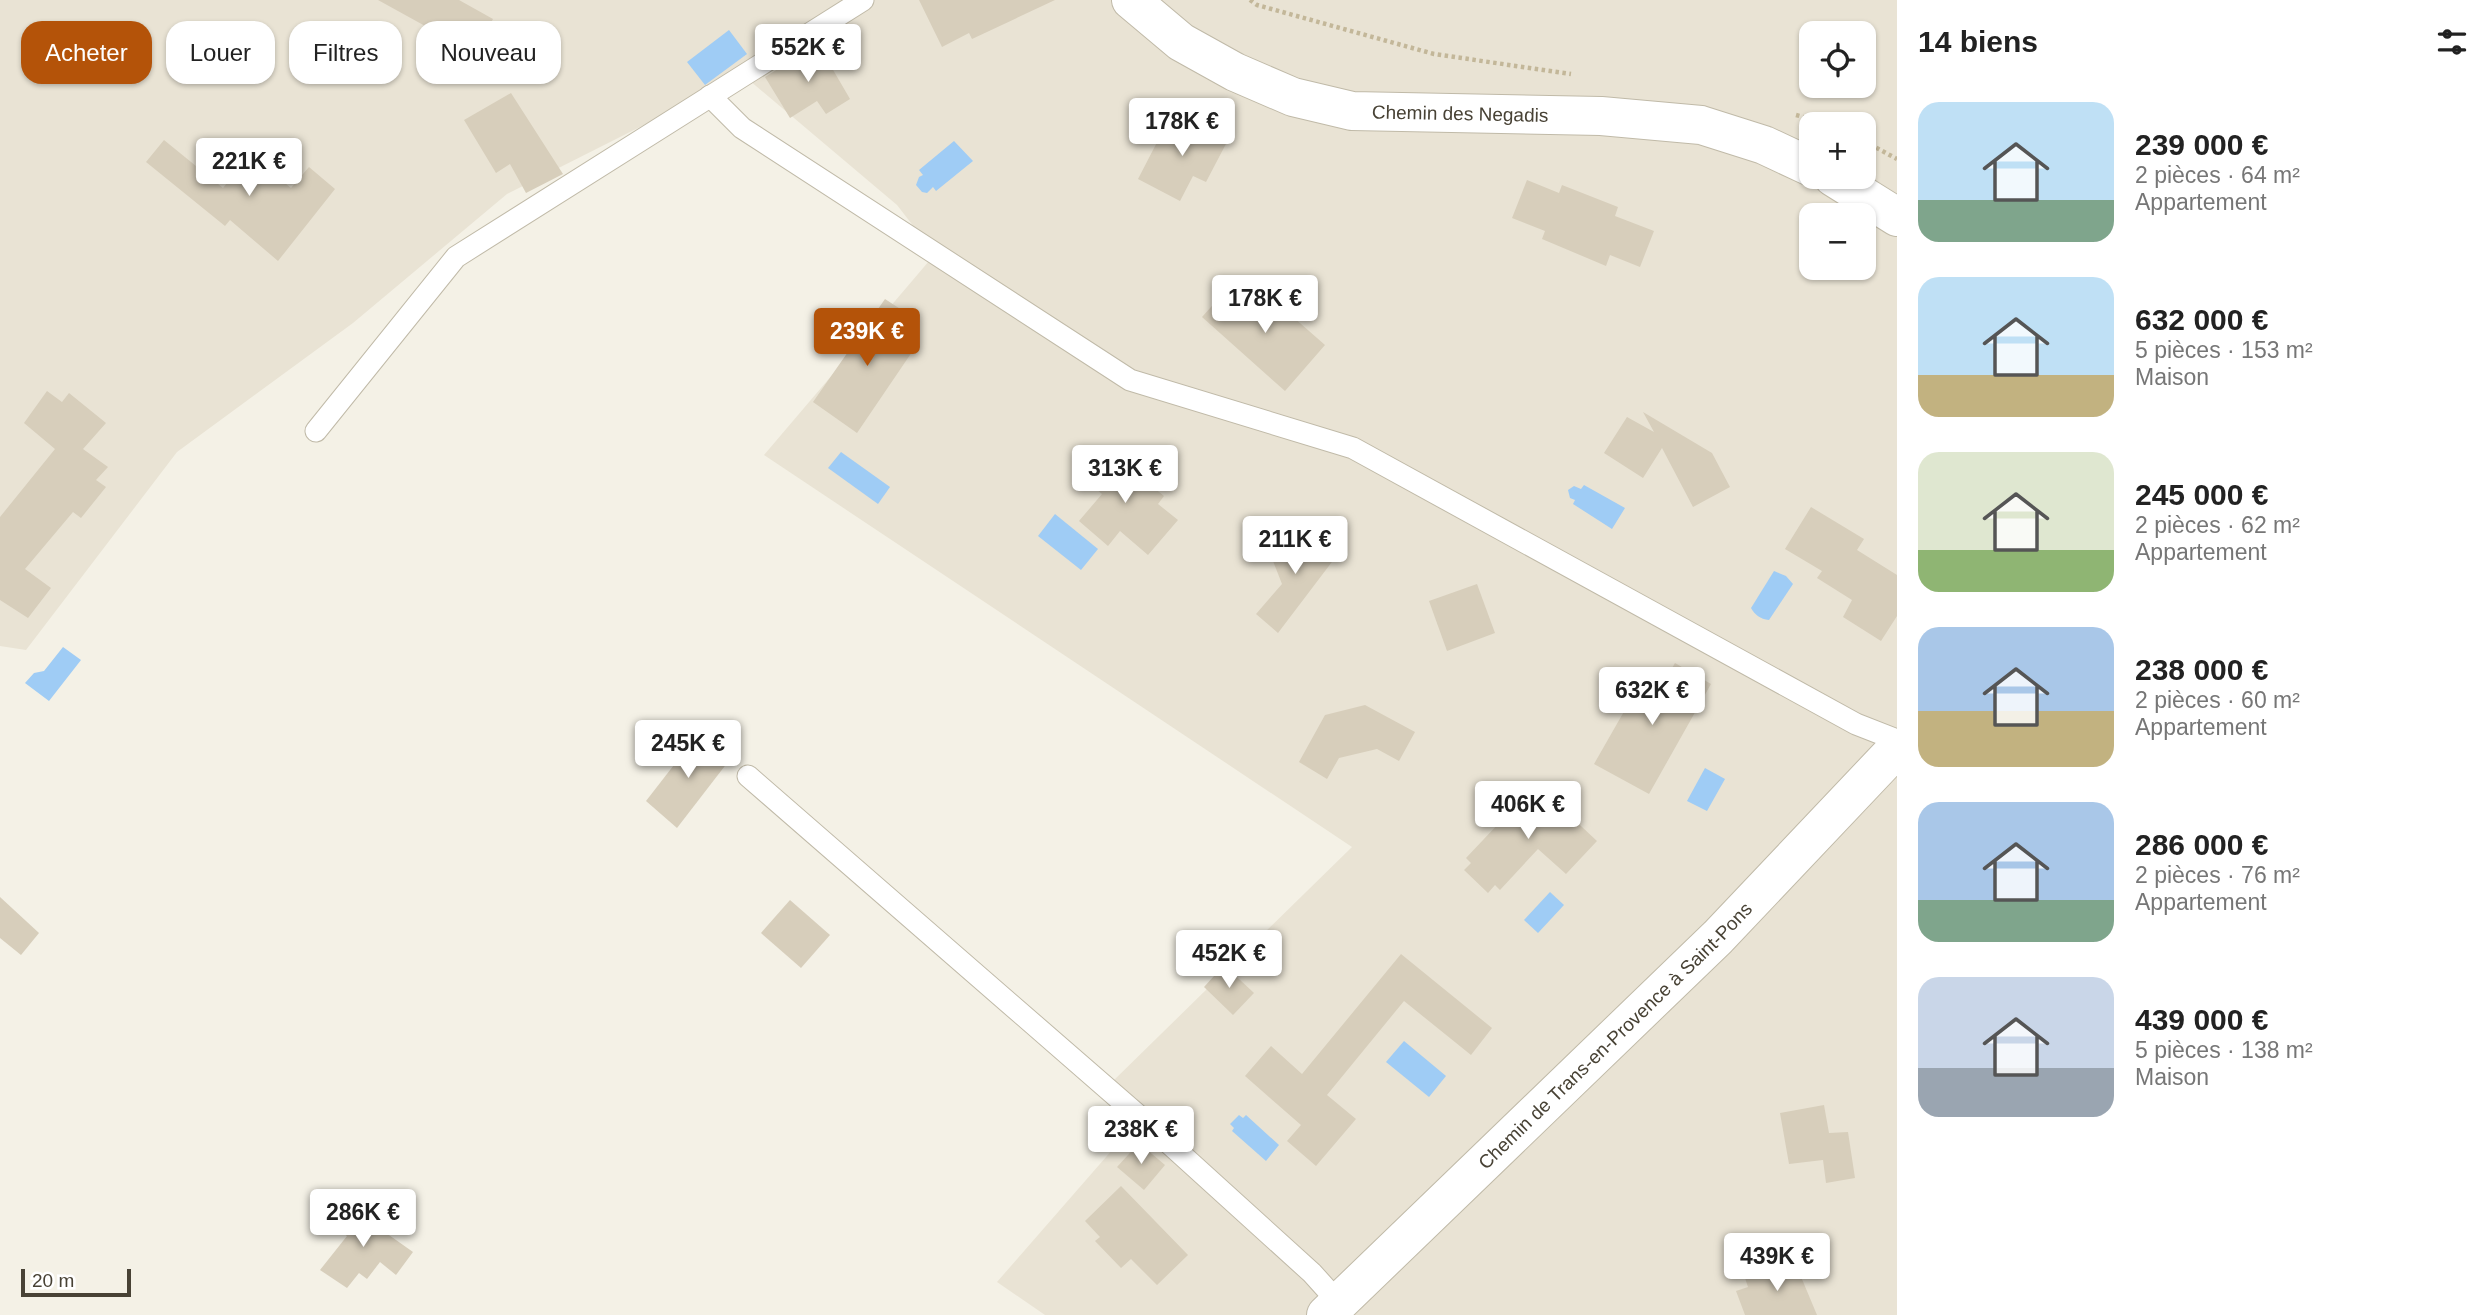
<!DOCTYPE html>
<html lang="fr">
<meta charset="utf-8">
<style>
:root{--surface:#fff;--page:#f2f2f2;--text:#222;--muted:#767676;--accent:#b45309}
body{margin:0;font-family:Arial,sans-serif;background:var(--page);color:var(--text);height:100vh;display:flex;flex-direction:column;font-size:26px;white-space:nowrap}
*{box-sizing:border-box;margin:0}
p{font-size:23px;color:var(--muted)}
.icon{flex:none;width:38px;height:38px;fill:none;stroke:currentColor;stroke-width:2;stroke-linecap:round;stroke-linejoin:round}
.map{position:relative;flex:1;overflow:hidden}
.drawer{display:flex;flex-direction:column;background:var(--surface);width:595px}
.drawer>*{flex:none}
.banner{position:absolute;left:21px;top:21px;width:665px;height:63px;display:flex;gap:14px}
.buttons{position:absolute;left:1799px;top:21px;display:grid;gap:14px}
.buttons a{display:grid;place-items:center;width:77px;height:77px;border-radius:14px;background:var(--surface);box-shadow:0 2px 5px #0004;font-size:35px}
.scale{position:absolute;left:21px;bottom:18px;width:110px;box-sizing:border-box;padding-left:7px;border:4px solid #484235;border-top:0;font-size:19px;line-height:24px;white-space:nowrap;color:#484235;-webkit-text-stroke:5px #fff;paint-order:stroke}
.price{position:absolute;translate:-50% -60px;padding:0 16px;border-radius:7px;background:#fff;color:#222;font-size:23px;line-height:46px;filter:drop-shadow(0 2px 4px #0008)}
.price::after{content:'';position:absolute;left:50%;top:42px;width:21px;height:16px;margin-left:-10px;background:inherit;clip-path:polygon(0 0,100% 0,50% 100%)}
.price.current{background:var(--accent);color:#fff}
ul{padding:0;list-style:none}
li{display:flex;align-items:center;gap:21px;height:175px;padding:0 21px}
li span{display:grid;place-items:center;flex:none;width:196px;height:140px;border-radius:21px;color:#555}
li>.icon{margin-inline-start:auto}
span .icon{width:84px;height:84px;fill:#fffc;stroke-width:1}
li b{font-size:30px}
h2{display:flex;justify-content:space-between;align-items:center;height:84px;padding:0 21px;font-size:30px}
.pill{padding:0 24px;border-radius:21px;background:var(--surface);box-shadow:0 2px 5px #0004;font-size:24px;line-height:63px}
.pill.current{background:var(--accent);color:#fff}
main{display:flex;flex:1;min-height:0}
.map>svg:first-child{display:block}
</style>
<main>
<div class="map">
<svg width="1897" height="1315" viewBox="0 0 1897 1315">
<rect width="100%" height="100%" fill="#f4f1e6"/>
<path fill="#e9e3d4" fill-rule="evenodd" d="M 0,0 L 1897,0 L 1897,1315 L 1045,1315 L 997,1282 L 1140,1118 L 1112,1082 L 1352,847 L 764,455 L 935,254 L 897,205 L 743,75 L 507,194 L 353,323 L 177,452 L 26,650 L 0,646 ZM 1811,33 L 1864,33 L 1864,86 L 1811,86 ZM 1811,124 L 1864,124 L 1864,177 L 1811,177 ZM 1811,215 L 1864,215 L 1864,268 L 1811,268 Z"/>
<g fill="#9fccf5">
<path d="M 729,30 L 747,54 L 705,85 L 687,62 Z"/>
<path d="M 954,141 L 973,161 L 936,191 L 933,187 L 927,193 L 922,192 L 916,185 L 919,177 L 923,175 L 919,170 Z"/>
<path d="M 841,452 L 890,487 L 878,504 L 828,468 Z"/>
<path d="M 1584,485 L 1625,508 L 1612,529 L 1573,504 L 1575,500 L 1570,498 L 1568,490 L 1574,486 L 1581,489 Z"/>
<path d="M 1055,514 L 1098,549 L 1081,570 L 1038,536 Z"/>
<path d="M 1774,571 L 1786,576 L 1793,584 L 1769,620 C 1760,619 1755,615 1751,608 Z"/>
<path d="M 63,647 L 81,660 L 49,701 L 25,683 L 34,673 L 44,671 Z"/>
<path d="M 1705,768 L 1725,779 L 1707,811 L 1687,801 Z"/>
<path d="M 1550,892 L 1564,905 L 1538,933 L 1524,920 Z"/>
<path d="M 1404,1041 L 1446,1076 L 1429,1097 L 1386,1062 Z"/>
<path d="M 1239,1115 L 1243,1118 L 1246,1115 L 1279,1145 L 1266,1161 L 1232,1131 L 1234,1128 L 1230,1124 Z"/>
</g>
<g fill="#d7cebb">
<path d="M 378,0 L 459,0 L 493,19 L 474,53 Z"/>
<path d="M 919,0 L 1055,0 L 972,39 L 969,33 L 942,47 Z"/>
<path d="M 818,44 L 850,99 L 826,114 L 817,101 L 790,118 L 765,77 Z"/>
<path d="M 511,93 L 563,174 L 526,193 L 510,164 L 496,173 L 464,120 Z"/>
<path d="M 1182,117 L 1228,140 L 1206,182 L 1193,176 L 1180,201 L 1138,179 L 1167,123 L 1176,128 Z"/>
<path d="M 164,140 L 223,188 L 250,154 L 291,188 L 309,167 L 335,189 L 278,261 L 230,220 L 225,226 L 146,162 Z"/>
<path d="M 1527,180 L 1559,193 L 1562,185 L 1618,207 L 1615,216 L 1654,231 L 1640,267 L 1610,255 L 1606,266 L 1542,239 L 1545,231 L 1512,218 Z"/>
<path d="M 1228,288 L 1246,304 L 1260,288 L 1325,345 L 1285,391 L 1202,317 Z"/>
<path d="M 885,299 L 914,318 L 897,342 L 912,352 L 857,433 L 813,402 Z"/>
<path d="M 47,391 L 62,402 L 69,393 L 106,423 L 83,449 L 108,467 L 96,480 L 106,487 L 81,518 L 73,512 L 25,569 L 51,588 L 28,618 L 0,600 L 0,517 L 55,449 L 24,423 Z"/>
<path d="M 1643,412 L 1712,453 L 1730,487 L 1693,507 L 1662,448 L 1643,478 L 1604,453 L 1627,417 L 1654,432 Z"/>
<path d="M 1104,447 L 1164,496 L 1158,504 L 1178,520 L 1148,555 L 1120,531 L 1108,546 L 1079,521 L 1102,494 L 1080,475 Z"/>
<path d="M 1811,507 L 1864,539 L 1857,550 L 1897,575 L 1897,616 L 1881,641 L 1843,617 L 1852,600 L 1817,578 L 1822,571 L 1785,549 Z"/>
<path d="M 1300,534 L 1306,555 L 1323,535 L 1341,550 L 1278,633 L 1256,614 L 1282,584 L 1267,546 Z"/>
<path d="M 1477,584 L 1495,633 L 1447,651 L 1429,601 Z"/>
<path d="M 1675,663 L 1711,684 L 1649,794 L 1594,764 L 1646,673 L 1664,682 Z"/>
<path d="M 1365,705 L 1415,732 L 1399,761 L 1377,749 L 1339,758 L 1327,779 L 1299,762 L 1325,715 Z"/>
<path d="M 698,734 L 731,758 L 677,828 L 646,801 Z"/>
<path d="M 1536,784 L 1597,841 L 1566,874 L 1538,849 L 1500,890 L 1495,885 L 1488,893 L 1464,870 L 1471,863 L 1466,858 Z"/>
<path d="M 0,897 L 39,933 L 21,955 L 0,938 Z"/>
<path d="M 790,900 L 830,935 L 801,968 L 761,933 Z"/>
<path d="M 1401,954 L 1492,1028 L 1471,1055 L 1404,1001 L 1327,1095 L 1356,1119 L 1316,1166 L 1287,1141 L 1301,1125 L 1245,1076 L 1271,1046 L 1302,1074 Z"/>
<path d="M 1224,965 L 1254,993 L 1233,1015 L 1204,987 Z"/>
<path d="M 1824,1105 L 1829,1133 L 1848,1132 L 1855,1178 L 1826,1183 L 1823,1160 L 1789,1164 L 1780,1113 Z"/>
<path d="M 1139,1143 L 1165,1165 L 1144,1190 L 1117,1167 Z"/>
<path d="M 1121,1186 L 1188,1255 L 1157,1285 L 1131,1259 L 1121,1268 L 1095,1241 L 1100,1237 L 1085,1221 Z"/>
<path d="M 345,1204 L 413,1252 L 396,1275 L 380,1262 L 367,1279 L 359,1273 L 347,1288 L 320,1270 L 347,1236 L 330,1223 Z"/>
<path d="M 1794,1260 L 1817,1315 L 1745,1315 L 1736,1291 L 1748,1287 L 1745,1278 Z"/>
</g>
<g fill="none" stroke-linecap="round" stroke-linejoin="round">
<defs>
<g id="lane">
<path d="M 710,96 L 742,128 L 1130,380 L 1353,448 L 1856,724 L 1897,740"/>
<path d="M 316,431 L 456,257 L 863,0"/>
<path d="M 748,776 L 1140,1117 L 1312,1273 L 1339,1303"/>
</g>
<g id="street">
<path id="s1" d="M 1131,0 L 1181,42 L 1235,72 L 1293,97 L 1352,111 L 1601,116 L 1701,125 L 1764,145 L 1811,167"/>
<path d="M 1833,177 L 1897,217"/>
<path id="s2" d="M 1326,1315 L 1718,937 L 1897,748"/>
</g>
</defs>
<use href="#lane" stroke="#c0baa8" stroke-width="23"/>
<use href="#street" stroke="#c0baa8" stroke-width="40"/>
<g stroke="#c3b799" stroke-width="4.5" stroke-dasharray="3.5 3.5" stroke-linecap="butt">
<path d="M 1250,0 L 1257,5 L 1434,54 L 1571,74"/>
<path d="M 1796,115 L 1828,124"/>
<path d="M 1864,141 L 1897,159"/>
</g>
<use href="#lane" stroke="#fff" stroke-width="21"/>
<use href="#street" stroke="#fff" stroke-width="38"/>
</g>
<g text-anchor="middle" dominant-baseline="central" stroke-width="6" stroke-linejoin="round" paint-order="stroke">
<g font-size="19" fill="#484235" stroke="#fff">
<text stroke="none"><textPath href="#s1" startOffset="359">Chemin des Negadis</textPath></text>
<text stroke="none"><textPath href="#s2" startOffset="402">Chemin de Trans-en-Provence à Saint-Pons</textPath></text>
</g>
</g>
</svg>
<div class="buttons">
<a><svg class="icon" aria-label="locate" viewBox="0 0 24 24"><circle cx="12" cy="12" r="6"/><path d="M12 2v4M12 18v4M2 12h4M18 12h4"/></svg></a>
<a>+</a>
<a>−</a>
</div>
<div class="scale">20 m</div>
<b class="price" style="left:808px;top:84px">552K €</b>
<b class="price" style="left:1182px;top:158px">178K €</b>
<b class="price" style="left:249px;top:198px">221K €</b>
<b class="price" style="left:1265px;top:335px">178K €</b>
<b class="price current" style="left:867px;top:368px">239K €</b>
<b class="price" style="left:1125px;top:505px">313K €</b>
<b class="price" style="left:1295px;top:576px">211K €</b>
<b class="price" style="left:1652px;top:727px">632K €</b>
<b class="price" style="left:688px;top:780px">245K €</b>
<b class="price" style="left:1528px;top:841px">406K €</b>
<b class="price" style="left:1229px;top:990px">452K €</b>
<b class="price" style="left:1141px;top:1166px">238K €</b>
<b class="price" style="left:363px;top:1249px">286K €</b>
<b class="price" style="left:1777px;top:1293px">439K €</b>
<div class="banner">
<a class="pill current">Acheter</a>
<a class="pill">Louer</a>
<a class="pill">Filtres</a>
<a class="pill">Nouveau</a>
</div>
</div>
<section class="drawer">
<h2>14 biens<svg class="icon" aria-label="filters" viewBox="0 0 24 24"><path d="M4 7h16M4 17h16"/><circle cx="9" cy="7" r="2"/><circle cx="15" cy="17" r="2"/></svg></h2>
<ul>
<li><span style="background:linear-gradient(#bfe0f5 70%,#7fa58c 0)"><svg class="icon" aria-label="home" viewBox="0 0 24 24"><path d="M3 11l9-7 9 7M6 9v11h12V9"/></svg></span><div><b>239 000 €</b><p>2 pièces · 64 m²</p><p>Appartement</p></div></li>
<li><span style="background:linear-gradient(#bfe0f5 70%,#c2b280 0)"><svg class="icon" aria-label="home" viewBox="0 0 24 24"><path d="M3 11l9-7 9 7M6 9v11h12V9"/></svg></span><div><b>632 000 €</b><p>5 pièces · 153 m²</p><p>Maison</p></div></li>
<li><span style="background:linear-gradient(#dfe7d0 70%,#8fb573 0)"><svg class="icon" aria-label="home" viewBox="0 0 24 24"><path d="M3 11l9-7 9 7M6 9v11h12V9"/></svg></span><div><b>245 000 €</b><p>2 pièces · 62 m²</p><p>Appartement</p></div></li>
<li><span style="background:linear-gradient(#a9c7e8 60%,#c2b280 0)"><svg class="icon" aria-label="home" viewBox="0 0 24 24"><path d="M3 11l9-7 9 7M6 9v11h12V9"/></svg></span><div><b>238 000 €</b><p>2 pièces · 60 m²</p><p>Appartement</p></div></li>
<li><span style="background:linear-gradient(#a9c7e8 70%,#7fa58c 0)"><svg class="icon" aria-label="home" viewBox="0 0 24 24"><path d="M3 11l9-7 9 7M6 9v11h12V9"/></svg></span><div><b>286 000 €</b><p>2 pièces · 76 m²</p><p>Appartement</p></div></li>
<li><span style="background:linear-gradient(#c9d6e8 65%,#9aa5b1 0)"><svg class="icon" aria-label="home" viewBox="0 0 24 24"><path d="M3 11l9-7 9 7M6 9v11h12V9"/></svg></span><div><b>439 000 €</b><p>5 pièces · 138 m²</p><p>Maison</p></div></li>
</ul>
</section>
</main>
